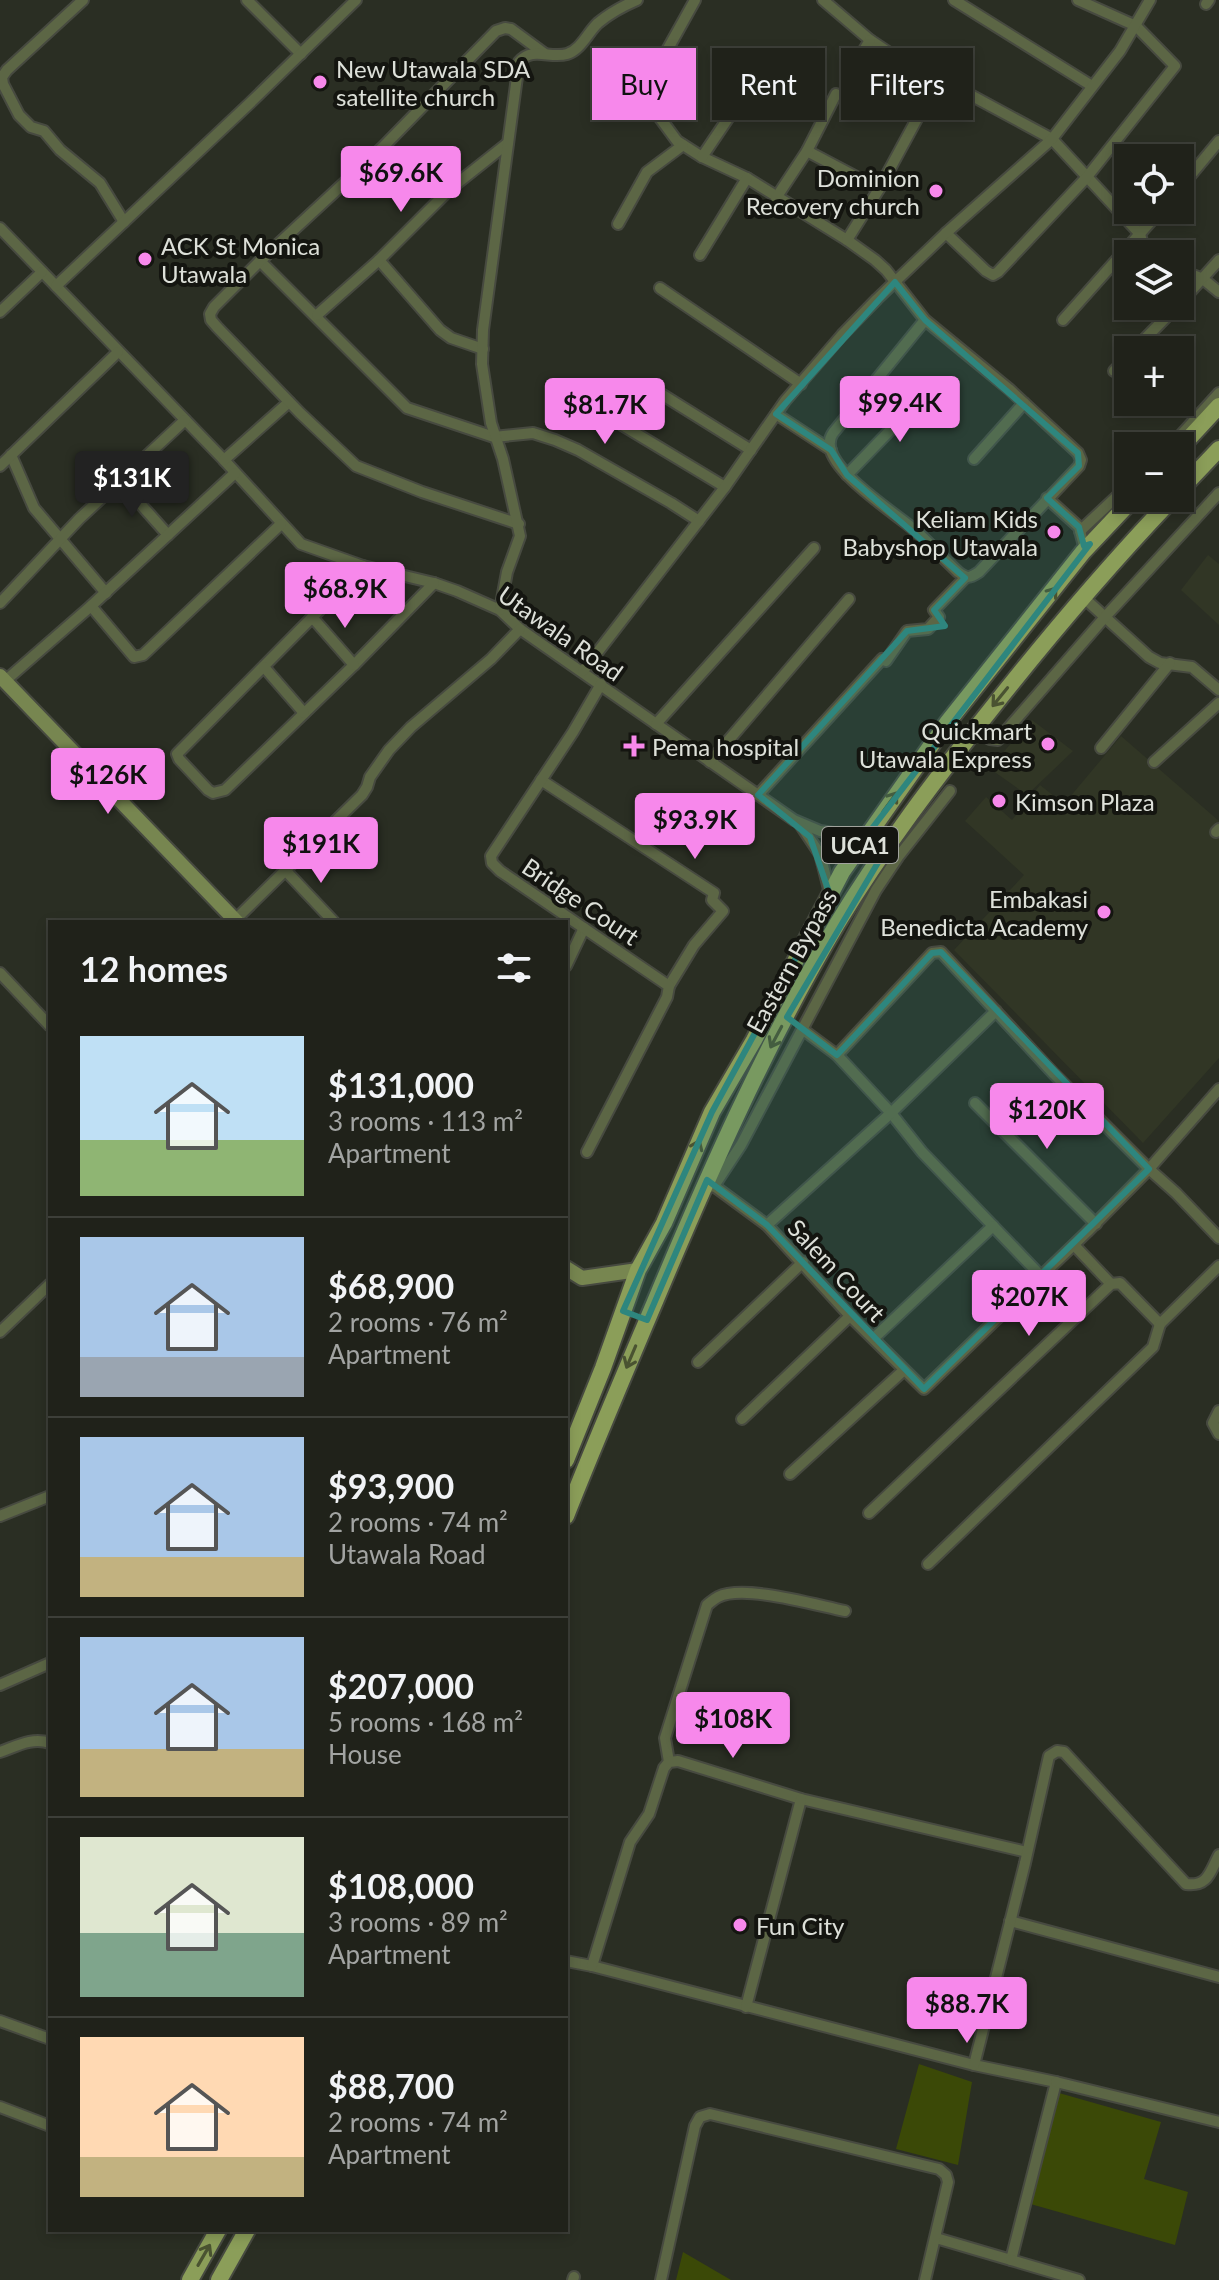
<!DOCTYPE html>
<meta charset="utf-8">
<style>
:root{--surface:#20221a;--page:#282a23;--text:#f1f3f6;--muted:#a2a4a2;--line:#3d3f39;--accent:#f788eb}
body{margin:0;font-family:Lato,sans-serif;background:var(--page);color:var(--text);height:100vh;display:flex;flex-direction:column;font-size:30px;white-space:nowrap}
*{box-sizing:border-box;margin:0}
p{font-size:26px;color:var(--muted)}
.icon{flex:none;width:44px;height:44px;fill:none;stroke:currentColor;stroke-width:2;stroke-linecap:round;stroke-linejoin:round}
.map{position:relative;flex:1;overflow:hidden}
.panel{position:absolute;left:48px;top:920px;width:520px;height:1312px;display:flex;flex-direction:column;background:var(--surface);border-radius:0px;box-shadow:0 4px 12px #0003,0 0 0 2px var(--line)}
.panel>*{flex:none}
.top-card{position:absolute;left:592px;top:48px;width:506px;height:72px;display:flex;gap:16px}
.controls{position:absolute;left:1114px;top:144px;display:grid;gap:16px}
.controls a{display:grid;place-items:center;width:80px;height:80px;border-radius:0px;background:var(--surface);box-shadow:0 4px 12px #0003,0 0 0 2px var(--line);font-size:40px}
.price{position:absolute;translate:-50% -68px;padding:0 18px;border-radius:8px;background:var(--accent);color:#111;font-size:26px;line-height:52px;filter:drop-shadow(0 2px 4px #0008)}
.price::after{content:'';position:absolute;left:50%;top:48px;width:24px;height:18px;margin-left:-12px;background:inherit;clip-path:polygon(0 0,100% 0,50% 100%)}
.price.on{background:#222;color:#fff}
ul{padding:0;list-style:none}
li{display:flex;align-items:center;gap:24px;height:200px;padding:0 32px}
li+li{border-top:2px solid var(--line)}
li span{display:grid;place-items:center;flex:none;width:224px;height:160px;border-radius:0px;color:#555}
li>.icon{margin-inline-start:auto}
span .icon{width:96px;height:96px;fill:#fffc;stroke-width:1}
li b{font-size:34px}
h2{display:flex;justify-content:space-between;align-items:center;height:96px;padding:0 32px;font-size:34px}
.chip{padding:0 28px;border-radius:0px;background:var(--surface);box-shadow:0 4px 12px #0003,0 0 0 2px var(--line);font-size:28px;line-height:72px}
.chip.on{background:var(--accent);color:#111}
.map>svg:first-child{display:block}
</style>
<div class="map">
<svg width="1219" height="2280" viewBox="0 0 1219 2280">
<rect width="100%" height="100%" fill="#2a2e23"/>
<g fill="#313625">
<path d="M 1208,555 L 1219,564 L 1219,625 L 1181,590 Z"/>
<path d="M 1032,720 L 1073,751 L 1027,795 L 989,768 Z"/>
<path d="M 1121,736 L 1219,821 L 1219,1058 L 1143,1143 L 954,950 L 1024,875 L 965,821 L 986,797 L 1012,820 L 1040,785 L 1064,804 Z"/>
</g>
<g fill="#3b4907">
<path d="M 919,2064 L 972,2082 L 958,2165 L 896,2149 Z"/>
<path d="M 1059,2093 L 1161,2122 L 1144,2179 L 1188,2192 L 1175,2245 L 1027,2203 Z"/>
<path d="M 683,2252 L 731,2280 L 676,2280 Z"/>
</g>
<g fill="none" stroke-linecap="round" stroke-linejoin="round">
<defs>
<g id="street">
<path d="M 83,0 L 7,70 L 2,77 L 3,84 L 19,115 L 31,127 L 44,131 L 60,150 L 100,183 L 124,222"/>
<path d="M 247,0 L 301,54"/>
<path d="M 695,0 L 650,81 L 647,90 L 649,103 L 677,141 L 702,157 L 747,178 L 847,240 L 875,260 L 886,270 L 925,320 L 1009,389 L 1078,453 L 1081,460 L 1079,466 L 979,572 C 970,578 967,579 958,572 C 944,559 931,545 917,532 C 898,514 812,463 833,433 L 925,320"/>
<path d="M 823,0 L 870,40 L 903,62 L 939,78 L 1052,139 L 1140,234 L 1143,245 L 1154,254"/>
<path d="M 954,0 L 1092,86"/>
<path d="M 1206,4 L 1209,0"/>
<path d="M 849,75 L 870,40"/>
<path d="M 807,151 L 879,189"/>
<path d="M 702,157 L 760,71"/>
<path d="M 1180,188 L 1219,141"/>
<path d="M 776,198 L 807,151 L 836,94"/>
<path d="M 618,224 L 647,172 L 683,145"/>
<path d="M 0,228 L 224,460 L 301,544 L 363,566 L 434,583 L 457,591 L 500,610 L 520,629 L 794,820 L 820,831 L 847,835 L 867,835 L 886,849"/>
<path d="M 946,233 L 986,271 L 993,275 L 998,272 L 1087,177 L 1175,66 L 1136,26 L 1078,0"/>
<path d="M 847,240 L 879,189 L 939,78"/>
<path d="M 700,255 L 747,178"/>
<path d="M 379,260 L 440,330 L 451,338 L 483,349"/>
<path d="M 260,261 L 407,408 L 494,437 L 533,433 L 555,440 L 578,450 L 671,503 L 699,521"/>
<path d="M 1180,270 L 1203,279 L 1219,292"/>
<path d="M 56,286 L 250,103 L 356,0"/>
<path d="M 660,288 L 801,384"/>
<path d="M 1180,303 L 1219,260"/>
<path d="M 0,312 L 42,272"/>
<path d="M 317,315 L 379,260 L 450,189 L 508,143"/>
<path d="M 1063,320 L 1161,210"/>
<path d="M 1134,350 L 1177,306"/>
<path d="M 1114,371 L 1128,357"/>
<path d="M 650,387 L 751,450"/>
<path d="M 776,414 L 831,450"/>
<path d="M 622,425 L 725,487"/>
<path d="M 1171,446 L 1219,393"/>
<path d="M 11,455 L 34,508 L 106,593"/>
<path d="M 974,459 L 1024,403"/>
<path d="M 224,460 L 289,402"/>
<path d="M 0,466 L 118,352"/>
<path d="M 847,475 L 929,390"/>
<path d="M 120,481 L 168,535"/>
<path d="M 1047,498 L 1079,527 L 1084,546 L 1090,544"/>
<path d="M 519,524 L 422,492 L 356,466 L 300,413 L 217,327 L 211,320 L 210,314 L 214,307 L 260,261 L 383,147 L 496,31 L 505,28 L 511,29 L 545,54"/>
<path d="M 1080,531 L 1128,486"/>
<path d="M 363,566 L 180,751 L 177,754 L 179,759 L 208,790 L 213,793 L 225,790 L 354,665 L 434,583"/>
<path d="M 1083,597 L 1149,657 L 1160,663 L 1192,667 L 1219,690"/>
<path d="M 0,603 L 79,519 L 185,420"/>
<path d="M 91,606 L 134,657 L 143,655 L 281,524"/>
<path d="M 500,610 L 507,572 L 520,536 L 503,459 L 491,423 L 482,364 L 483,330 L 519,62 C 532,46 550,59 567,54 C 581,50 588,32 598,23 C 610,13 623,6 637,0"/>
<path d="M 312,617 L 354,665"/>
<path d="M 264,667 L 304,713"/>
<path d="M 583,671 L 725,487 L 785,401 L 842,335 L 877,299 L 946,233 L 1052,139 L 1120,51 L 1150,0"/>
<path d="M 5,681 L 91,606 L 235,473"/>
<path d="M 656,724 L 814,548"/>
<path d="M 974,731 L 990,739 L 998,740 L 1105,617 L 1219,493"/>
<path d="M 1101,748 L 1170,663"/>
<path d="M 710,762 L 849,599"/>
<path d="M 1154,762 L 1219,703"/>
<path d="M 541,780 L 714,893 L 712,900 L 723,911 L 694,945 L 669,986"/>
<path d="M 758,795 L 882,659 L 886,661 L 907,631 L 928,629 L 939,617 L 934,610 L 965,578"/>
<path d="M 800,824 L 820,854 L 830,893"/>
<path d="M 1216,832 L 1219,829"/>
<path d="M 285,870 L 334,922"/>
<path d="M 235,920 L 362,795 L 367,787 L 370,777 L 389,750 L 411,727 L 491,659 L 520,629"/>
<path d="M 566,966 L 584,928"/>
<path d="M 0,973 L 50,1026"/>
<path d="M 802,1029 L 837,1055 L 891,1113 L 922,1152 L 1041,1276"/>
<path d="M 1219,1089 L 1149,1169 L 1176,1193 L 1219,1238"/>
<path d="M 975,1103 L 1096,1224"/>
<path d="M 587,1152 L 667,997 L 669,986 L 500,871 L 492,863 L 491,856 L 573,732 L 601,684"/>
<path d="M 714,1186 L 767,1225 L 850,1316 L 924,1389 L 1087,1232 L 1149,1169 L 1054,1074 L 941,952 L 932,953 L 837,1055"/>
<path d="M 709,1187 L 714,1186 L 741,1145 L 876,890 L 898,857 L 950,791"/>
<path d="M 767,1225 L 891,1113 L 996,1011"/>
<path d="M 1074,1245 L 1111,1284"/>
<path d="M 0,1332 L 50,1284"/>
<path d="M 874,1338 L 993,1226"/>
<path d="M 698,1362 L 803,1262"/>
<path d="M 1219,1411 L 1213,1423 L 1219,1434"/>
<path d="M 742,1419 L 850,1316"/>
<path d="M 790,1474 L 904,1370"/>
<path d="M 869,1513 L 1111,1284 L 1120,1283 L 1160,1324 L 1219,1266"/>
<path d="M 0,1516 L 50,1496"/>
<path d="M 928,1564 L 1153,1347 L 1160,1324"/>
<path d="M 0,1685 L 50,1663"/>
<path d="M 0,1752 C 17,1746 32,1737 50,1743"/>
<path d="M 669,1762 L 665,1738 L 707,1605 C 711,1602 714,1599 718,1597 C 744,1584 815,1605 845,1611"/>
<path d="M 1010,1921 L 1219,1977"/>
<path d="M 566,1961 L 592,1966 L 974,2065 L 1056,2082 L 1011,2260 L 936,2238"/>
<path d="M 592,1966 L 630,1842 L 649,1814 L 664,1768 L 669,1762 L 678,1761 L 801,1799 L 1027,1852"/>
<path d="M 746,2007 L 801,1799"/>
<path d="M 0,2021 L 50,2039"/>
<path d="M 974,2065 L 1025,1863 L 1049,1756 L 1057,1751 L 1064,1752 L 1186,1884 C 1208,1887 1210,1872 1219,1855"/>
<path d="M 1056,2082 L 1219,2122"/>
<path d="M 0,2107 L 50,2126"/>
<path d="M 1011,2260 L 1079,2280"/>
<path d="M 573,2280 L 574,2277"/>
<path d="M 661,2280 L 695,2126 L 700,2117 L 710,2114 L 939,2169 L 946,2175 L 948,2182 L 925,2280"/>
</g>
<g id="secondary">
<path d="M 0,676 L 237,922"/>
<path d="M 566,1268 L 582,1278 L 638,1270"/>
</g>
<g id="primary">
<path d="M 1180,448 L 1219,406"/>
<path d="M 1180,490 L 1219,449"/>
<path d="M 566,1460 L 603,1368 L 638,1270 L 664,1223 L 712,1112 L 754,1040 L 842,872 L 947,723 L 1083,552 L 1134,498"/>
<path d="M 566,1516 C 594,1445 624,1375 654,1304 C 708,1175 765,1045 837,924 C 883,848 937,777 992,708 C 1049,636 1109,565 1173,498"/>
<path d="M 190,2280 L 218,2230"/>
<path d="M 219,2280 L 247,2230"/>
</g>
</defs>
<use href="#street" stroke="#474a40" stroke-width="14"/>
<use href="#secondary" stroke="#474a40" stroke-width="18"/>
<use href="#primary" stroke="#474a40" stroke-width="20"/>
<use href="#street" stroke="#5c6645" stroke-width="10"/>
<use href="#secondary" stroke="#778650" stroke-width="14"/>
<use href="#primary" stroke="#8b9e59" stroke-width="16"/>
</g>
<defs><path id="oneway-shaft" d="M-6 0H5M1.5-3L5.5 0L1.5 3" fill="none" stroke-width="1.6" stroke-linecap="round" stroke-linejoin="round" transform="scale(2)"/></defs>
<g stroke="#4a5331">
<use href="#oneway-shaft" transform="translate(1049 597) rotate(-52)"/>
<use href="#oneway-shaft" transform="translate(1000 697) rotate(129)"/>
<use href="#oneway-shaft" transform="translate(890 802) rotate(-54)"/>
<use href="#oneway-shaft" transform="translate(776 1037) rotate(118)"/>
<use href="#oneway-shaft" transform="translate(695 1151) rotate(-67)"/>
<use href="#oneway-shaft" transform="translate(631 1357) rotate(113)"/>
<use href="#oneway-shaft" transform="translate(204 2255) rotate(-60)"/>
</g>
<path fill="#2e867e" fill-opacity="0.2" stroke="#2e867e" stroke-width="6" stroke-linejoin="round" d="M 895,282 L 925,320 L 1078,453 L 1079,466 L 1047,498 L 1079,527 L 1084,546 L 1090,544 L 867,835 L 886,849 L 787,1017 L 837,1055 L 932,953 L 941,952 L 1149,1169 L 924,1389 L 767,1225 L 707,1180 L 647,1320 L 623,1311 L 712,1112 L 830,895 L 810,837 L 758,795 L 907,631 L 945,626 L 934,610 L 965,578 L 847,475 L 831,450 L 776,414 Z"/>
<g fill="#f788eb" stroke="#141510" stroke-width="3">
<circle cx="320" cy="82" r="8"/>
<circle cx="936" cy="191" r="8"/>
<circle cx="145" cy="259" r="8"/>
<circle cx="1054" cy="532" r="8"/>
<circle cx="1048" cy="744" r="8"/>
<path d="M630 734h8v8h8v8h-8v8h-8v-8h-8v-8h8z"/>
<circle cx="999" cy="801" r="8"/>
<circle cx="1104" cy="912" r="8"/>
<circle cx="740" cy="1925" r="8"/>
</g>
<g text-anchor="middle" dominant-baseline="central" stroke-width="8" stroke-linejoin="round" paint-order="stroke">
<rect fill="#141510" stroke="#a1a39d" stroke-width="2" x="822" y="827" width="76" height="36" rx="6"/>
<g font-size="22" font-weight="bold" fill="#dde0d9">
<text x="860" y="845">UCA1</text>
</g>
<g font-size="24" fill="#dde0d9" stroke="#141510" text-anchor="start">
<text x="336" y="68">New Utawala SDA<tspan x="336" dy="28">satellite church</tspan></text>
<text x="920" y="177" text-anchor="end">Dominion<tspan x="920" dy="28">Recovery church</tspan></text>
<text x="161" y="245">ACK St Monica<tspan x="161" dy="28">Utawala</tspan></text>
<text x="1038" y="518" text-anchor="end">Keliam Kids<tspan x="1038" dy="28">Babyshop Utawala</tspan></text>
<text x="1032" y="730" text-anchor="end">Quickmart<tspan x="1032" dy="28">Utawala Express</tspan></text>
<text x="652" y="746">Pema hospital</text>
<text x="1015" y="801">Kimson Plaza</text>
<text x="1088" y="898" text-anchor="end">Embakasi<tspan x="1088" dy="28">Benedicta Academy</tspan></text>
<text x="756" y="1925">Fun City</text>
</g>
<g font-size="24" fill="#dde0d9" stroke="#141510">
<text transform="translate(561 633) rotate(35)">Utawala Road</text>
<text transform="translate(581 901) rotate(34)">Bridge Court</text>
<text transform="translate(791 961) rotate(-61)">Eastern Bypass</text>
<text transform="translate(837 1270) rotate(47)">Salem Court</text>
</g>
</g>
</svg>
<div class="controls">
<a><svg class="icon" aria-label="locate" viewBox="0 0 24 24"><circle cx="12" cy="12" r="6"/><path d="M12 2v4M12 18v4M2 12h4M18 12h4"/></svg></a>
<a><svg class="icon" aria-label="layers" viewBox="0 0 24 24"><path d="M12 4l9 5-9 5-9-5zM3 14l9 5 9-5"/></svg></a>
<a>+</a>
<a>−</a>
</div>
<b class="price" style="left:401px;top:214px">$69.6K</b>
<b class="price" style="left:900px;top:444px">$99.4K</b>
<b class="price" style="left:605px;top:446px">$81.7K</b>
<b class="price on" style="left:132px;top:519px">$131K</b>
<b class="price" style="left:345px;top:630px">$68.9K</b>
<b class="price" style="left:108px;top:816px">$126K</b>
<b class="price" style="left:695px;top:861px">$93.9K</b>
<b class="price" style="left:321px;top:885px">$191K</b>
<b class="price" style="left:1047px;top:1151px">$120K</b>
<b class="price" style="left:1029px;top:1338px">$207K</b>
<b class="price" style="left:733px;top:1760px">$108K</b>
<b class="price" style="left:967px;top:2045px">$88.7K</b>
<div class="top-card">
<a class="chip on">Buy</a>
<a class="chip">Rent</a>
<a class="chip">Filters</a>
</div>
<section class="panel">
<h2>12 homes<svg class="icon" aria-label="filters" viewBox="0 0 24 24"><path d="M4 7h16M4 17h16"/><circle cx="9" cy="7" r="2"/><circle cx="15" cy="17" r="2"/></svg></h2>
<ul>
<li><span style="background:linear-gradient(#bfe0f5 65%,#8fb573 0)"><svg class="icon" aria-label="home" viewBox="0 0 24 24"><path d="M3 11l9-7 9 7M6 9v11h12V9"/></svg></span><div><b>$131,000</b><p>3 rooms · 113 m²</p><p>Apartment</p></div></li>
<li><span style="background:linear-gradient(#a9c7e8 75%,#9aa5b1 0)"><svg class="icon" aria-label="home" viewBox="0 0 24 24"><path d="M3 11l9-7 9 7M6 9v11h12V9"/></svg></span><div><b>$68,900</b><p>2 rooms · 76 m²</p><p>Apartment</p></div></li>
<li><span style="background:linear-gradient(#a9c7e8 75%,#c2b280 0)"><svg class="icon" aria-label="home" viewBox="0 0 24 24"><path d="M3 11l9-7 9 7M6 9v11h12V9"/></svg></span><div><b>$93,900</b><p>2 rooms · 74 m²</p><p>Utawala Road</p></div></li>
<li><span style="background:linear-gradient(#a9c7e8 70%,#c2b280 0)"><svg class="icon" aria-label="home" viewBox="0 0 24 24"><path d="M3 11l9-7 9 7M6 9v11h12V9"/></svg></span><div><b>$207,000</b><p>5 rooms · 168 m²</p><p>House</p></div></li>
<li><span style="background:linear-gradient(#dfe7d0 60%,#7fa58c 0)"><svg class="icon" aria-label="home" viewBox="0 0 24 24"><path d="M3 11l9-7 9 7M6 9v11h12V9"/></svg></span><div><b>$108,000</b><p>3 rooms · 89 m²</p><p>Apartment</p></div></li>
<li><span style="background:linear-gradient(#ffd9b3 75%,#c2b280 0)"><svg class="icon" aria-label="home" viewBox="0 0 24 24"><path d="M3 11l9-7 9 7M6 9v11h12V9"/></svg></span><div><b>$88,700</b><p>2 rooms · 74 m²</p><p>Apartment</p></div></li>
</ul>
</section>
</div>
